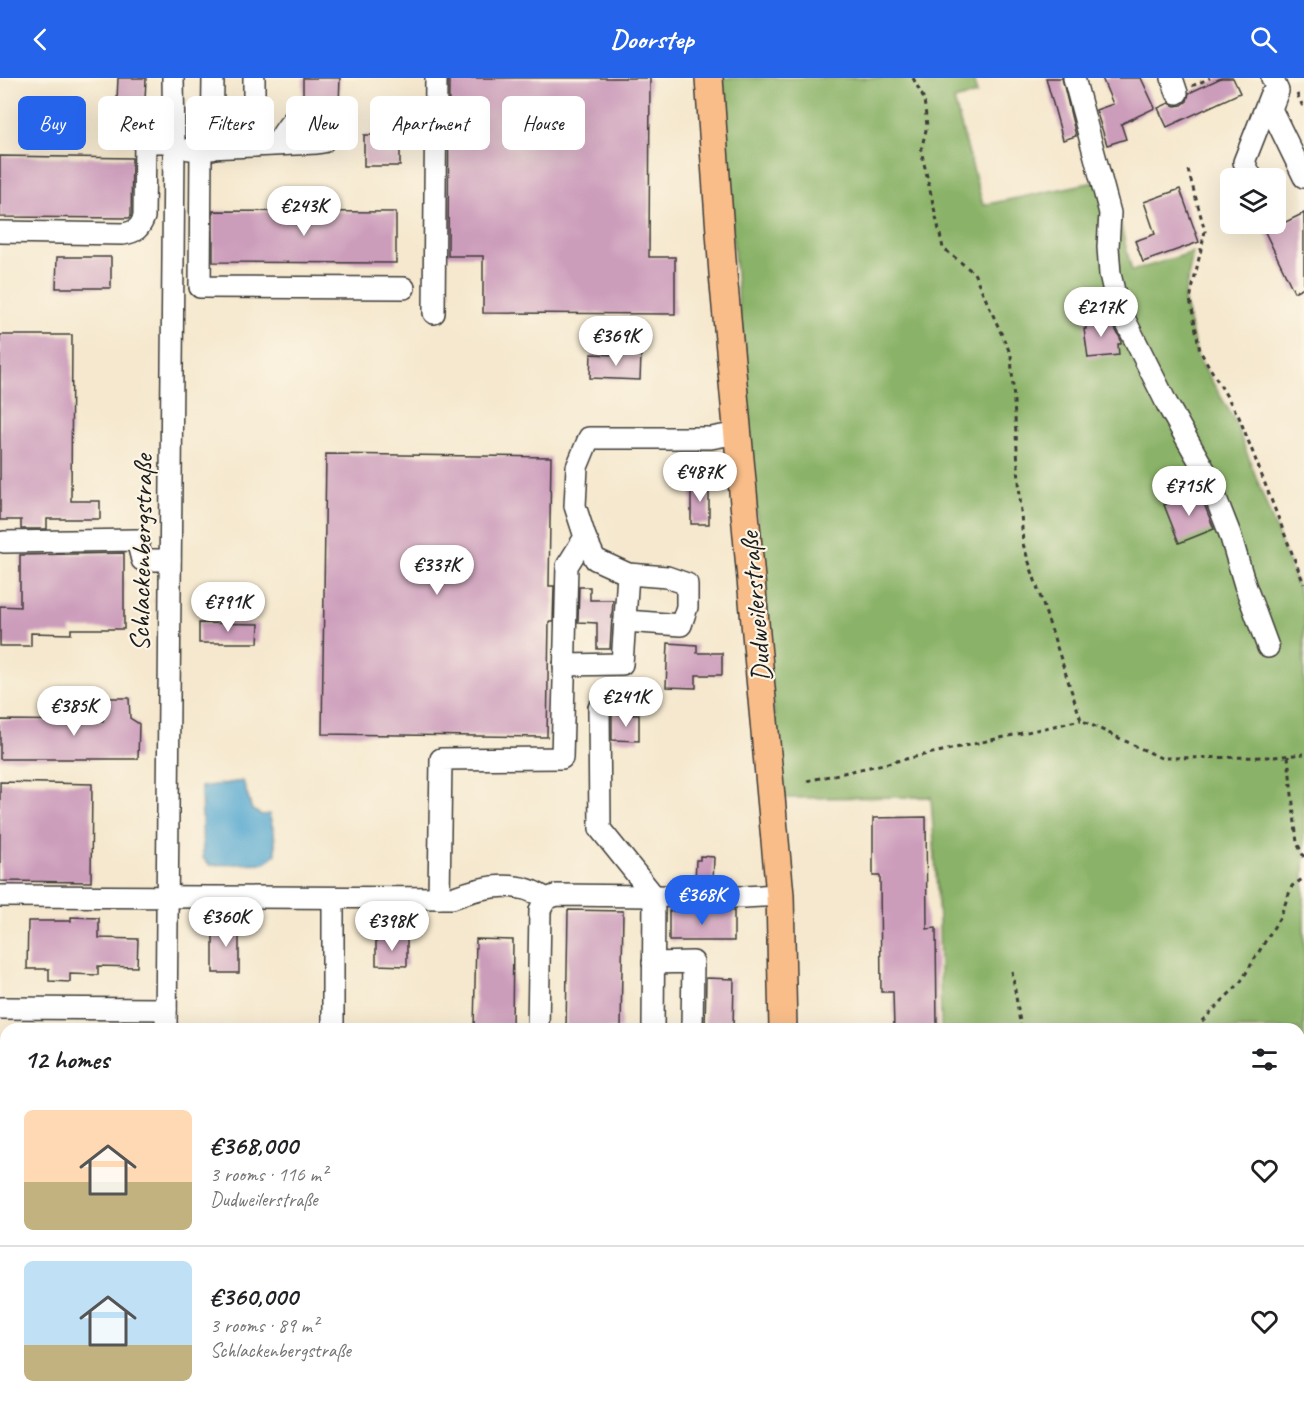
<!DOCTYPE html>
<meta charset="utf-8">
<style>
:root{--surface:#fff;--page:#f2f2f2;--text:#202124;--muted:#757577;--line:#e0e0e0;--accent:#2563eb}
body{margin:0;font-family:Caveat,sans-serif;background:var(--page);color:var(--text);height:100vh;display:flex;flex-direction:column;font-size:22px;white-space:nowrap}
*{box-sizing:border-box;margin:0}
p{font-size:20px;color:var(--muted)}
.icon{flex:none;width:33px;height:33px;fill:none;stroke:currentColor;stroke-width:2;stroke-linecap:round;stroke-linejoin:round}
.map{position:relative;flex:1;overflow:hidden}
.sheet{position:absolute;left:0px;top:945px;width:1305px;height:384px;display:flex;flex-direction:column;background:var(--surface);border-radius:18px 18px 0 0;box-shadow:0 6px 24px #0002}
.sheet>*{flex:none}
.hud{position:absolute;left:18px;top:18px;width:600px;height:54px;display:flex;gap:12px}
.buttons{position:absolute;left:1220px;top:90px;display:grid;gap:12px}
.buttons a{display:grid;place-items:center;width:66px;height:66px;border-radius:9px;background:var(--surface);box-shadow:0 6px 24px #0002;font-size:30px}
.price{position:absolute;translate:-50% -51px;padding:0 14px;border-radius:21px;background:#fff;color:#222;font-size:20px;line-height:39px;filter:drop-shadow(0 2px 3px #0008)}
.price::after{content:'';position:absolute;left:50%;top:36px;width:18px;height:14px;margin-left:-9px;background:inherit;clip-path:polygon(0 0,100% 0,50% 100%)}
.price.current{background:var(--accent);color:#fff}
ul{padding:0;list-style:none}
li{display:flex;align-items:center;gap:18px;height:150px;padding:0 24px}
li+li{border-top:2px solid var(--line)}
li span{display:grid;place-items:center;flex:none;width:168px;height:120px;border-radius:9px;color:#555}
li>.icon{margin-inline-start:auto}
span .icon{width:72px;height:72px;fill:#fffc;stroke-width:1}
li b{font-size:26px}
h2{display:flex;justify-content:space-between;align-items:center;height:72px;padding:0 24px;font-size:26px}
.chip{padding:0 21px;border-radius:9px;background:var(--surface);box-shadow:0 6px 24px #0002;font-size:21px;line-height:54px}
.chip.current{background:var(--accent);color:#fff}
header{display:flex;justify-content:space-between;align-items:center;height:78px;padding:0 24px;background:var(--accent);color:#fff;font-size:27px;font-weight:700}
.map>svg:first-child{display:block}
</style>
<header><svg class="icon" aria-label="back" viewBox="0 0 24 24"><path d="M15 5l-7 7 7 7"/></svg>Doorstep<svg class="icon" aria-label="search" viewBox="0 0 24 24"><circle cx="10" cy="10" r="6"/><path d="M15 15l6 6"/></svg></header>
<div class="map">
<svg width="1304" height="1329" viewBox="0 0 1304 1329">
<rect width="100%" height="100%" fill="#fcf5e5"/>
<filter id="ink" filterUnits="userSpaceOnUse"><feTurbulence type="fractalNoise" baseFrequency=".0167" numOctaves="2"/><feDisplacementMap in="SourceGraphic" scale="12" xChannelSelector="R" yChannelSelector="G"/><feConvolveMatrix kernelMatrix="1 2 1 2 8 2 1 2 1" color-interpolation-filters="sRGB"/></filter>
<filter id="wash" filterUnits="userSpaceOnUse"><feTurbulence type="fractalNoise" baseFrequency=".008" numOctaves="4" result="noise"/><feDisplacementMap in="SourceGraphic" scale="24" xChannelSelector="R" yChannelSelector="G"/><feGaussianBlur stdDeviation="1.35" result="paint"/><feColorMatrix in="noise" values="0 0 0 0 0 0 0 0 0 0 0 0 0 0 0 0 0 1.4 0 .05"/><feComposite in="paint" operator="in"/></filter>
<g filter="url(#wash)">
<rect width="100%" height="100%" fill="#f5e8ce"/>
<path fill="#8ab268" stroke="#536742" stroke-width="1.5" d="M 719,0 L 973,0 L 977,16 L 954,22 L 983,127 L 1109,101 L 1132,193 L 1193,174 L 1184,220 L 1197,278 L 1234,341 L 1304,526 L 1304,1329 L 1136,1329 L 1130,1323 L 1299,1323 L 1299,951 L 941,951 L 939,843 L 931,719 L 781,720 Z"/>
<path fill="#55a8d0" stroke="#386276" stroke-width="1.5" d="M 243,703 L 252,732 L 262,737 L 269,736 L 274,754 L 276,776 L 265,785 L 210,787 L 203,780 L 201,709 Z"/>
<g id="blocks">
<g fill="#cc9cbb">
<path d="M 118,0 L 146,0 L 145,22 L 117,22 Z"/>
<path d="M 303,0 L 340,0 L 339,27 L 327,27 L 319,22 L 303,19 Z"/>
<path d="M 449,0 L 650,0 L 649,179 L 675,179 L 675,236 L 483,235 L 483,178 L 448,178 Z"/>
<path d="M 1046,0 L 1062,0 L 1076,58 L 1063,62 Z"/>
<path d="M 1102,0 L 1141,0 L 1155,30 L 1121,46 L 1126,61 L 1107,67 L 1096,32 L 1113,26 Z"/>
<path d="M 1221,0 L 1233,0 L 1240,15 L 1167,49 L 1158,30 L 1169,25 L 1175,28 L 1182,27 L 1187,23 L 1189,15 Z"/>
<rect x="364" y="57" width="36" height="31"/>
<path d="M 0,78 L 132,80 L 131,138 L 129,140 L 0,139 Z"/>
<path d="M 1180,111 L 1199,164 L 1143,184 L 1135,163 L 1155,156 L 1144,124 Z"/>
<path d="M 213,133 L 396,134 L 396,185 L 213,184 Z"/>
<path d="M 1304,135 L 1304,209 L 1294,214 L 1265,154 Z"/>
<path d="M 57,179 L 111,179 L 111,210 L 56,210 Z"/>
<path d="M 1109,239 L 1121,262 L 1121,266 L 1118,266 L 1119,277 L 1088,280 L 1084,251 L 1086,251 L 1085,241 Z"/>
<path d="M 0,257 L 72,257 L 71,423 L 100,423 L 100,441 L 47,441 L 47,451 L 21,451 L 21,442 L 0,442 Z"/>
<path d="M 591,276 L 641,278 L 640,302 L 590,300 Z"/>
<path d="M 326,376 L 551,379 L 549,508 L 554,508 L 553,544 L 549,544 L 547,659 L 322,656 Z"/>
<rect x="691" y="404" width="18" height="42"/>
<path d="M 1199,413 L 1214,451 L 1179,465 L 1164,427 Z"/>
<path d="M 124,475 L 124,551 L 71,551 L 71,556 L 31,555 L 31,568 L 0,568 L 0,528 L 20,529 L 20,477 Z"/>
<path d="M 579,509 L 590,509 L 590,522 L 613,522 L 610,571 L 597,571 L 597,545 L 578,544 Z"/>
<path d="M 199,545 L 259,546 L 258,565 L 199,565 Z"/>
<path d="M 668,565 L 697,567 L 697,575 L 722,575 L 722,597 L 696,597 L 696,610 L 666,609 Z"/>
<path d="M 103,620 L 129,620 L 130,640 L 139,646 L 138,681 L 0,681 L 0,642 L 103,643 Z"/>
<path d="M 612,636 L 639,637 L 639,663 L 612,662 Z"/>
<path d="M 0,704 L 92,706 L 91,804 L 0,803 Z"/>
<path d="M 926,739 L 927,851 L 936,850 L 937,951 L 894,951 L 893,914 L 881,914 L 880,798 L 873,798 L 873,740 Z"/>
<path d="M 700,778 L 714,779 L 713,805 L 695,804 L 696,782 L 700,782 Z"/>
<path d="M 568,832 L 623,833 L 621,951 L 566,951 Z"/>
<rect x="669" y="833" width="65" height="30"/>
<path d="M 71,839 L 99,840 L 99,860 L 138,861 L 137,889 L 98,888 L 98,897 L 70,896 L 70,904 L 49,903 L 49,891 L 27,891 L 28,843 L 71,843 Z"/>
<rect x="213" y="846" width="26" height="49"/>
<path d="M 376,861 L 407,861 L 407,888 L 376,887 Z"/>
<path d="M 476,861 L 513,862 L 512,951 L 474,951 Z"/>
<path d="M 706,900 L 734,901 L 733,951 L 705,951 Z"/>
</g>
</g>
</g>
<g filter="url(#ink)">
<use href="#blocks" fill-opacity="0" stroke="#3d3b37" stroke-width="1.5"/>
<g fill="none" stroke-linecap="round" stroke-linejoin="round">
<defs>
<g id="minor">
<path d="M 1074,0 L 1110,135 L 1108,169 L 1110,196 L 1117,226 L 1167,326 L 1206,395 L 1230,456 L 1245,507 L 1268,569"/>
<path d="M 1172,0 L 1177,15"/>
<path d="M 1272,0 L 1278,13 L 1271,31 L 1304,99"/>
<path d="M 254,68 L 254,0"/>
<path d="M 189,71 L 317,65 L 323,64 C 332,48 320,26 301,36 C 290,42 283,56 276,66"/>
<path d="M 201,71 L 200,209 L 404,210"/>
<path d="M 212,71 L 213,0"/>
<path d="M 1252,100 L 1244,84 L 1270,18"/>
<path d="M 0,154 L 123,156 C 136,154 140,150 144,139 L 145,64 L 174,64"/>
<path d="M 434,235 L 436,0"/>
<path d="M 585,459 L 595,481 L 628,496 L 667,499 L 687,506 L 687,529 L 681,547 L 625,543"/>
<path d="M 4,464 L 137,462 L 142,482 L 170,482"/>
<path d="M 564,587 L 622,586 L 628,496"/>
<path d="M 599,630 L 600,751 L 654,818 L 653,951"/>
<path d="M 0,818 L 452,820 C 482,808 518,800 546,821"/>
<path d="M 333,820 L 333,951"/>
<path d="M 439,820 L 441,681 L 562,680 L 567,488 L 585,459 L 575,428 L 577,389 L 589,360 L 711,360 L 738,355"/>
<path d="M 653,885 L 693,884 L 692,951"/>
<path d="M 0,930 L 166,931"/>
<path d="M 166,951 L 174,70 L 173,0"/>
<path d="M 538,951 L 540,832 L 546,821 L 557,817 L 744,819 L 780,817"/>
<path d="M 1106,1323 L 1116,1329"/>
<path d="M 165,1329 L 165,1323"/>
<path d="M 922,1329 L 977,1323"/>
</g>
<g id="major">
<path d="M 709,0 L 723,196 L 780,817 L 783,951"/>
<path d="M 796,1323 L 797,1329"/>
</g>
</defs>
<use href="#minor" stroke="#3d3b37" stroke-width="24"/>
<use href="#major" stroke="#3d3b37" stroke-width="30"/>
<g stroke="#3d3b37" stroke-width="3" stroke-dasharray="4.5 4.5" stroke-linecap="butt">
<path d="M 913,0 L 924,21 L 927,48 L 921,72 L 943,170 L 974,195 L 1011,277 L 1023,466 L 1081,642 L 1161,680 L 1274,679 L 1304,676"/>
<path d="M 1192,8 L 1210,0"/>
<path d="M 1297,16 L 1304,31"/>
<path d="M 1188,92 L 1205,153 L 1190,221 L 1200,273 L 1239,339 L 1304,506"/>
<path d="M 1288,678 L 1297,765 L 1304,779"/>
<path d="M 807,703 L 1081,642"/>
<path d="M 1012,893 L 1021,951"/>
<path d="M 1198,951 L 1200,945 L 1240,905 L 1280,839 L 1292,808 L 1304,800"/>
<path d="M 1299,1046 L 1304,1040"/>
<path d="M 631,1323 L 631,1329"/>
<path d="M 1209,1323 L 1212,1329"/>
</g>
<use href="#minor" stroke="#fff" stroke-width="21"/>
<use href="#major" stroke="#f8bd89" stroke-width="27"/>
</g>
</g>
<g text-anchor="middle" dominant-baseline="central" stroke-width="4.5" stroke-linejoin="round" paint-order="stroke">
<g font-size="28" fill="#1c1c1c" stroke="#fcf5e5">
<text transform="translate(141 475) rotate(-89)">Schlackenbergstraße</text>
<text transform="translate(755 529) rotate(-95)">Dudweilerstraße</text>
</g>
</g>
</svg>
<div class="buttons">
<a><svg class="icon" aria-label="layers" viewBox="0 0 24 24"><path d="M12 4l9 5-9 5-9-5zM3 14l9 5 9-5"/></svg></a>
</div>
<b class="price" style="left:304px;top:159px">€243K</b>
<b class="price" style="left:1101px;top:260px">€217K</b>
<b class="price" style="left:616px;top:289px">€369K</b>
<b class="price" style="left:700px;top:425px">€487K</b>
<b class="price" style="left:1189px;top:439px">€715K</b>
<b class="price" style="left:437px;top:518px">€337K</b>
<b class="price" style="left:228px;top:555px">€791K</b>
<b class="price" style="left:626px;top:650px">€241K</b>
<b class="price" style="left:74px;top:659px">€385K</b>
<b class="price current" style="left:702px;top:848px">€368K</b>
<b class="price" style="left:226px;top:870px">€360K</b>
<b class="price" style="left:392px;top:874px">€398K</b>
<div class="hud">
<a class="chip current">Buy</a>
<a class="chip">Rent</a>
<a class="chip">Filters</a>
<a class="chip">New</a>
<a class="chip">Apartment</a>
<a class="chip">House</a>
</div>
<section class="sheet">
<h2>12 homes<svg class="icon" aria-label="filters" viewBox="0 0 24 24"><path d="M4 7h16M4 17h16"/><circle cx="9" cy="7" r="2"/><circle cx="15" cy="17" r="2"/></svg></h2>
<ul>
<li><span style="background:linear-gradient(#ffd9b3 60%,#c2b280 0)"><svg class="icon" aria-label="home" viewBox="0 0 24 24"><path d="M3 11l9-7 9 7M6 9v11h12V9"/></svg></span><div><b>€368,000</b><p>3 rooms · 116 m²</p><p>Dudweilerstraße</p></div><svg class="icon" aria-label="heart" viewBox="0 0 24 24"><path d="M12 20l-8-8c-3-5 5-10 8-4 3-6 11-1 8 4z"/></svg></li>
<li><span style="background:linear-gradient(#bfe0f5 70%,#c2b280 0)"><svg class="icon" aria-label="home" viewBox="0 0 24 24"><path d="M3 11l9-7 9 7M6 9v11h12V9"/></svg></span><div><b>€360,000</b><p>3 rooms · 89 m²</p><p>Schlackenbergstraße</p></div><svg class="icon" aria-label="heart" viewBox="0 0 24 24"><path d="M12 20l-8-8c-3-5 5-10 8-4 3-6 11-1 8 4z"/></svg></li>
</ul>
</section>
</div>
